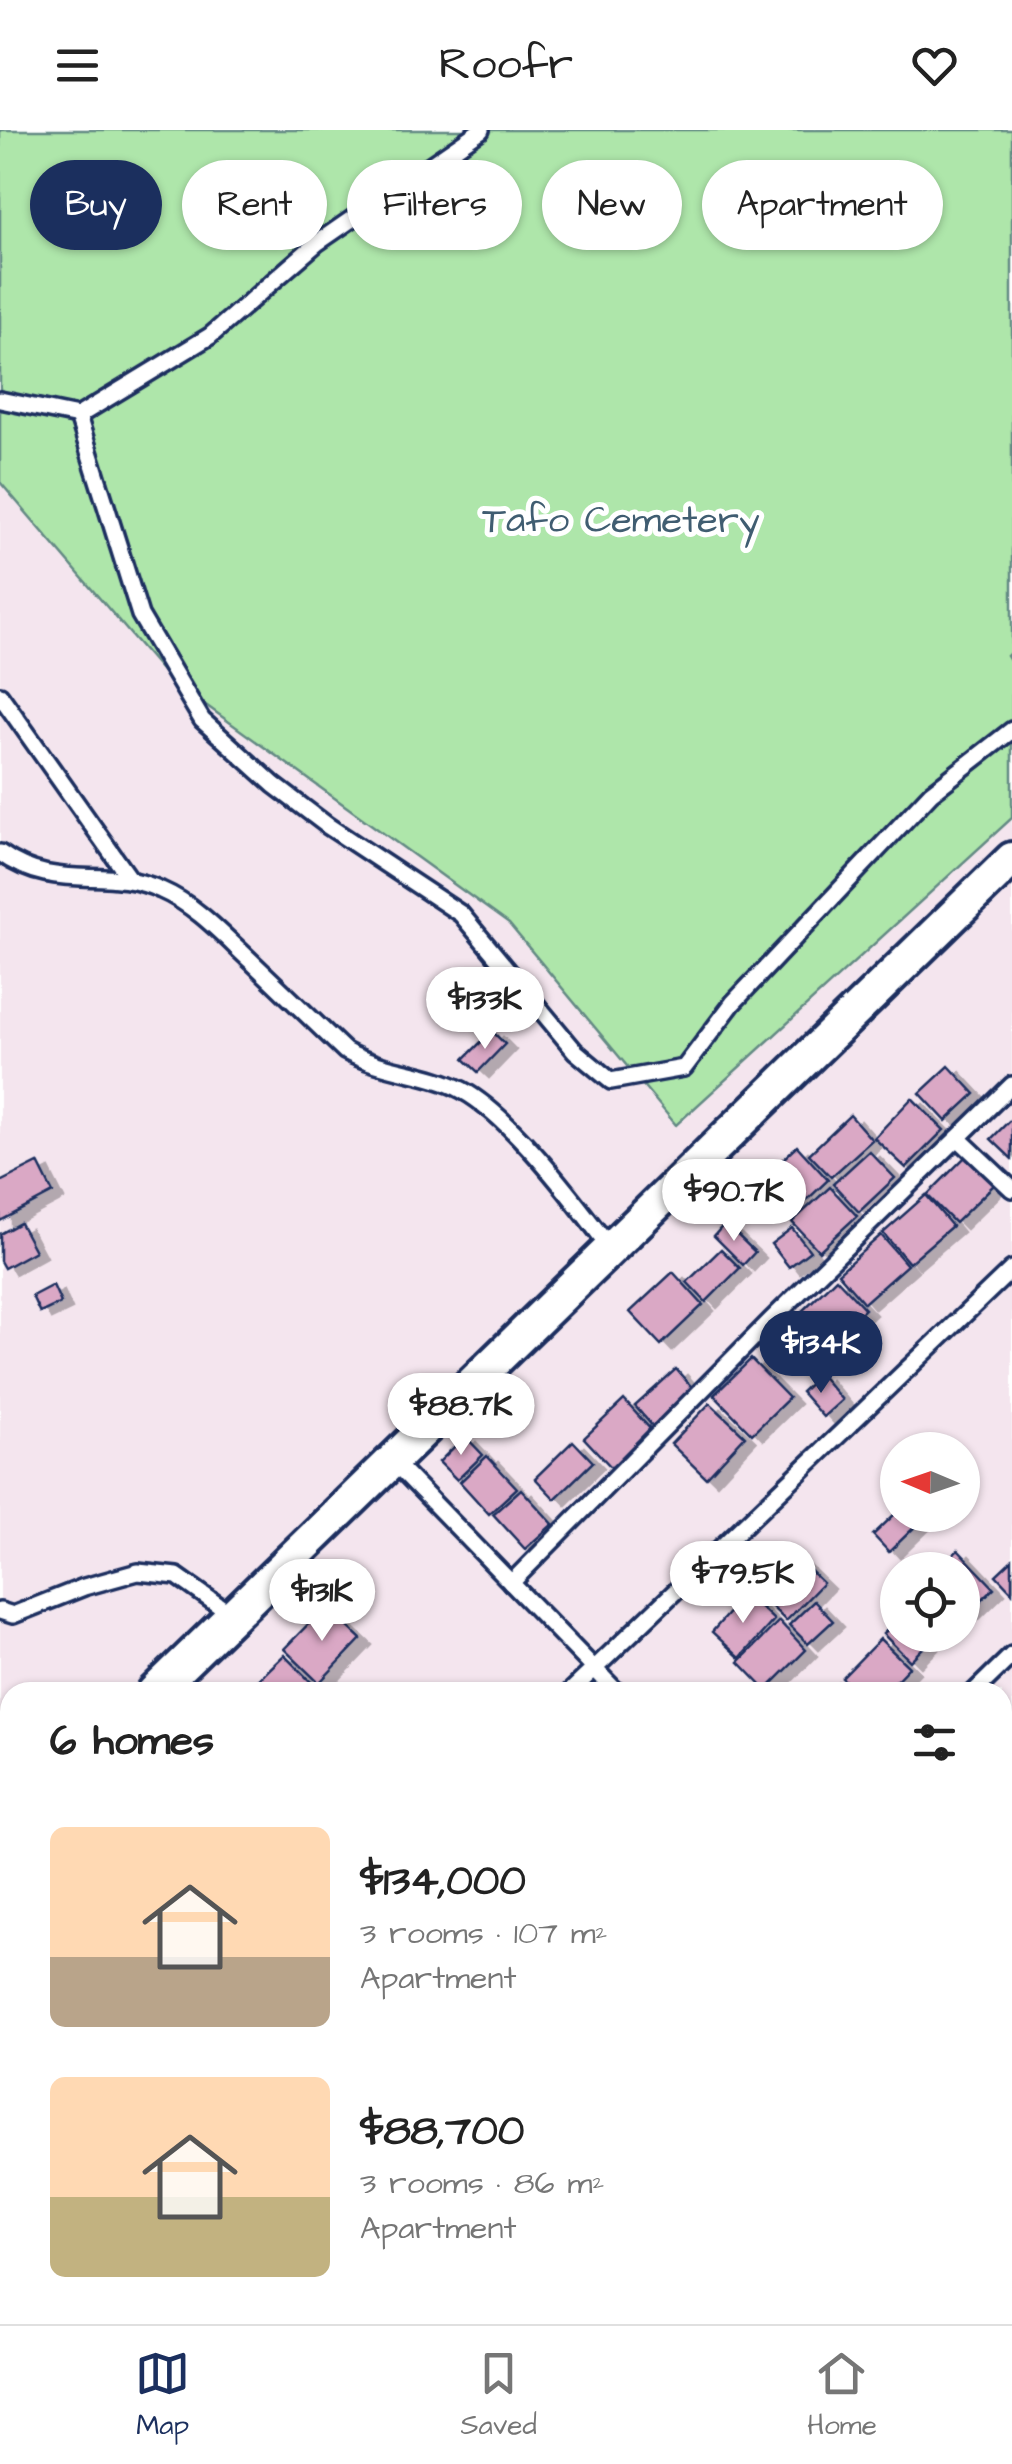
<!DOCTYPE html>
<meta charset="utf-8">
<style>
:root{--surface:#fff;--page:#f6f6f6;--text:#222;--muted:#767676;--line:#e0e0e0;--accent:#1b2f5e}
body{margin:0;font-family:"Architects Daughter",sans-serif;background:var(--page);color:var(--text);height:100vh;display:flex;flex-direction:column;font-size:38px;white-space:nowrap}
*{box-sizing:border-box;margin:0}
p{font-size:32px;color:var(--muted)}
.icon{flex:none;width:55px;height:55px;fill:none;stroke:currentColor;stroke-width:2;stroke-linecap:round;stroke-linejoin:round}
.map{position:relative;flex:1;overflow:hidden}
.sheet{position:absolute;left:0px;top:1552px;width:1012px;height:642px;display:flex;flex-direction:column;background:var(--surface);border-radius:30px 30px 0 0;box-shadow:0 2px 8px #0004}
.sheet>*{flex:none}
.guide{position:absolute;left:30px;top:30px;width:952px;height:90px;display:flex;gap:20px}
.needle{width:65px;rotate:272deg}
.controls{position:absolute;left:880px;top:1302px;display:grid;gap:20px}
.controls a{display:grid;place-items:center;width:100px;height:100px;border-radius:50%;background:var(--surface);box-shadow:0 2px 8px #0004;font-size:50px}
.price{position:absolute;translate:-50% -85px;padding:0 22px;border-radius:35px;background:#fff;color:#222;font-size:32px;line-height:65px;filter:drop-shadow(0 2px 5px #0008)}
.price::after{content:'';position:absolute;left:50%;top:60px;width:30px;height:22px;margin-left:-15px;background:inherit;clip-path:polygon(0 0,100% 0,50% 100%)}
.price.on{background:var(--accent);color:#fff}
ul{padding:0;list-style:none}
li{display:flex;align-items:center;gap:30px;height:250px;padding:0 50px}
li span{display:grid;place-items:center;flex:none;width:280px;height:200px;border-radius:15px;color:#555}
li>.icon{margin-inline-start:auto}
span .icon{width:120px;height:120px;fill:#fffc;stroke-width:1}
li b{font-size:42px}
h2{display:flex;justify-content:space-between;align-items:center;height:120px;padding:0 50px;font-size:42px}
.tag{padding:0 35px;border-radius:45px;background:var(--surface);box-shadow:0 2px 8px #0004;font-size:35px;line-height:90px}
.tag.on{background:var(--accent);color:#fff}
header{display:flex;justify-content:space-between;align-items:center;height:130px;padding:0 50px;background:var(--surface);font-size:45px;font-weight:600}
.tab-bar{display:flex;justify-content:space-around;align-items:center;height:140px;border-top:2px solid var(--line);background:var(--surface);font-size:28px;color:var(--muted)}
.tab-bar a{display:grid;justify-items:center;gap:5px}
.tab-bar .on{color:var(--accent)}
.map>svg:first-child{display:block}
</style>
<header><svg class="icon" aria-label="menu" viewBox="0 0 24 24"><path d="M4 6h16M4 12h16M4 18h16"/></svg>Roofr<svg class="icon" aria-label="heart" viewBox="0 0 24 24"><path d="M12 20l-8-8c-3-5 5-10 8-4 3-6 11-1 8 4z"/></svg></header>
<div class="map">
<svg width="1012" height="2194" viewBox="0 0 1012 2194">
<defs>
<filter id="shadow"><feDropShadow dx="11" dy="6" stdDeviation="0" flood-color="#0004"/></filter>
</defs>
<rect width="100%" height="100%" fill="#fff"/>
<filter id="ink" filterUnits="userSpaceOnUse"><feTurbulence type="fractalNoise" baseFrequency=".01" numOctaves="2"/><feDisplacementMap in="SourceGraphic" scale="20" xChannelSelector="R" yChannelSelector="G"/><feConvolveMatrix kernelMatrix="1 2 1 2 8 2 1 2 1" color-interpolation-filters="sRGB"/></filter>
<g filter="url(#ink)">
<path fill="#f4e5ee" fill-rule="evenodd" d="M 0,352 L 167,547 L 509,794 L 676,995 L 1012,688 L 1012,2194 L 0,2194 ZM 898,1320 L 962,1320 L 962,1385 L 898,1385 ZM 898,1440 L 962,1440 L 962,1505 L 898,1505 ZM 10,1562 L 1002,1562 L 1002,2185 L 10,2185 Z"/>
<path fill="#aee6aa" stroke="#648a84" stroke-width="2.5" d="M 0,0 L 1012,0 L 1012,521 L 1007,526 L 1012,534 L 1012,688 L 676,995 L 509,794 L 167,547 L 0,352 Z"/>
<g fill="#daa8c5" stroke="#1b2f5e" stroke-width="2.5" filter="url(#shadow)">
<path d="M 492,901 L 505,914 L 478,942 L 464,929 Z"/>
<path d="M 949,936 L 975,964 L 946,991 L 920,963 Z"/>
<path d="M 912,968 L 944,1000 L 906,1038 L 874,1008 Z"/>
<path d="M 850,985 L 872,1010 L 831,1047 L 809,1024 Z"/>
<path d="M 1012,988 L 1012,1029 L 991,1009 Z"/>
<path d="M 797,1016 L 828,1050 L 785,1091 L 753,1057 Z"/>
<path d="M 869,1021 L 895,1048 L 859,1082 L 833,1054 Z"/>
<path d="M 968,1024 L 996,1053 L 955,1093 L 927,1065 Z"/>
<path d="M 38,1033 L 53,1063 L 0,1091 L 0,1052 Z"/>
<path d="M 830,1057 L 857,1086 L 819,1121 L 792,1092 Z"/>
<path d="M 926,1065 L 952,1096 L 909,1133 L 883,1103 Z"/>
<path d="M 20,1093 L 35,1121 L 4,1138 L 0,1131 L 0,1104 Z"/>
<path d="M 725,1093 L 755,1122 L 743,1135 L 714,1106 Z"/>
<path d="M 792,1098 L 810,1121 L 789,1137 L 771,1114 Z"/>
<path d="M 881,1105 L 907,1135 L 864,1173 L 838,1143 Z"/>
<path d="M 721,1119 L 740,1138 L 706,1172 L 687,1152 Z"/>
<path d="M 673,1142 L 703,1175 L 661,1215 L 630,1182 Z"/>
<path d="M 836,1148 L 865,1179 L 824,1217 L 796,1187 Z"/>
<path d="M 53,1155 L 61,1173 L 40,1183 L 32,1166 Z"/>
<path d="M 796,1191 L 820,1219 L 803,1234 L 779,1207 Z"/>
<path d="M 751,1229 L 789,1268 L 752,1304 L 714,1265 Z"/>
<path d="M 676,1239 L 696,1262 L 655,1299 L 635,1276 Z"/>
<path d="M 820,1244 L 842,1270 L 823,1287 L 801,1262 Z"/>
<path d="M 624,1270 L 652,1301 L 612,1338 L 584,1308 Z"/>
<path d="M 710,1273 L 745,1306 L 706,1348 L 671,1314 Z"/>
<path d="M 465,1306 L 483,1325 L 457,1350 L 439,1332 Z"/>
<path d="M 573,1311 L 593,1332 L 555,1369 L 535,1348 Z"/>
<path d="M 487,1326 L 517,1358 L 489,1384 L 460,1352 Z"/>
<path d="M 521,1359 L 553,1394 L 525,1419 L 493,1384 Z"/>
<path d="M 898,1381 L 898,1385 L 925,1387 L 889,1422 L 873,1405 Z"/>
<path d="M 958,1420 L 994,1458 L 962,1489 L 962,1440 L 938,1440 Z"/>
<path d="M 798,1429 L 823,1453 L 786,1491 L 761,1466 Z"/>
<path d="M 1012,1430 L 1012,1462 L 996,1445 Z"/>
<path d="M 746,1463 L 774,1490 L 740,1528 L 712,1502 Z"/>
<path d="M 814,1471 L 833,1491 L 808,1514 L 789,1495 Z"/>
<path d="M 326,1476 L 361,1509 L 319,1553 L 284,1519 Z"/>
<path d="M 898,1490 L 898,1505 L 936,1505 L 910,1531 L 883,1504 Z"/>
<path d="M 779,1491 L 806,1520 L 766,1560 L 739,1532 Z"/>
<path d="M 880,1509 L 909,1537 L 885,1562 L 858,1562 L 842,1548 Z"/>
<path d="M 284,1525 L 314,1555 L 306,1562 L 265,1562 L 255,1553 Z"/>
<path d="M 838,1552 L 848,1562 L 827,1562 Z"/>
<path d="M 1012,1614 L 1012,1660 L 1002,1650 L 1002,1623 Z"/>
<path d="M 1002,1653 L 1012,1663 L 1012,1670 L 1002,1679 Z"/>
<path d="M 1012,1675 L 1012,1731 L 1004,1739 L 1002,1684 Z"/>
<path d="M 1002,1814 L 1012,1824 L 1012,1877 L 1002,1867 Z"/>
<path d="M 10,1854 L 10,1896 L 0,1886 L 0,1864 Z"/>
<path d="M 0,1899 L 10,1910 L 10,1919 L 0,1928 Z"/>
<path d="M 10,1965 L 10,1994 L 0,1983 L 0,1974 Z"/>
<path d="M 0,1994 L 10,2005 L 10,2034 L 0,2043 Z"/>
<path d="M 1012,2017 L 1012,2058 L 1002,2049 L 1002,2026 Z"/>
<path d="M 185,2185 L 233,2185 L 223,2194 L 176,2194 Z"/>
<path d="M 399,2185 L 467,2185 L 457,2194 L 407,2194 Z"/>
<path d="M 472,2185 L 480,2194 L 461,2194 L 470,2185 Z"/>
<path d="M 481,2185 L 534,2185 L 524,2194 L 489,2194 Z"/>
<path d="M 598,2185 L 639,2185 L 629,2194 L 588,2194 Z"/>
<path d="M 871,2185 L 894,2185 L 884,2194 L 879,2194 Z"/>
</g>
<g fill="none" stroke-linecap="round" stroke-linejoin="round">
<defs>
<g id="service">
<path d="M 0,270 L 78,286 L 210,206 L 317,113 L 481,0"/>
<path d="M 78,286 L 140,485 L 202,590 L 274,655 L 328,696 L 461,784 L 575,921 L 611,951 L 684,938 L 733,873 L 931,663 L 1012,600"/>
<path d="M 0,565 L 130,749"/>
<path d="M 0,723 C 57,764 106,734 161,760 C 196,775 223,805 251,831 C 282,861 314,891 345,921 C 383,942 428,942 462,960 C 512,987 575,1072 610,1118"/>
<path d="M 958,1008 L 1012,1059"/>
<path d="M 392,1330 L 617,1562"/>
<path d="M 511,1453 L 771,1190 L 1012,955"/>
<path d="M 0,1481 L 13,1485 L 84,1457 L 138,1442 L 177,1446 L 232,1485"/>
<path d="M 570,1562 L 1012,1139"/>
<path d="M 974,1562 L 1012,1525"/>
<path d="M 1002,1765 L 1012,1753"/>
<path d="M 1002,1945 L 1012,1935"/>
<path d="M 1002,1954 L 1012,1963"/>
<path d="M 0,2117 L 10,2108"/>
<path d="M 821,2185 L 828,2194"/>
<path d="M 328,2194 L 337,2185"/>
<path d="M 560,2194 L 570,2185"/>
<path d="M 724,2194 L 734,2185"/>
</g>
<g id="minor">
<path d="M 154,1562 L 1012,729"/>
<path d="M 0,1715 L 10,1705"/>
</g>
</defs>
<use href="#service" stroke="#1b2f5e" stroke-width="22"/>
<use href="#minor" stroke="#1b2f5e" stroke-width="40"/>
<use href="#service" stroke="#fff" stroke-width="15"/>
<use href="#minor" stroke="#fff" stroke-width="32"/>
</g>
</g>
<g text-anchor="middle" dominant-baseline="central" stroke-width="10" stroke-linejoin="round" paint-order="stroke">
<g font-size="38" fill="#405d71" stroke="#fff">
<text x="621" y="391">Tafo Cemetery</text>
</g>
</g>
</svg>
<div class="controls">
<a><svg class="needle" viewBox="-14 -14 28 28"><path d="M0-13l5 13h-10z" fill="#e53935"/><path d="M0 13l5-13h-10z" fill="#767676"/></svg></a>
<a><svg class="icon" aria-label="locate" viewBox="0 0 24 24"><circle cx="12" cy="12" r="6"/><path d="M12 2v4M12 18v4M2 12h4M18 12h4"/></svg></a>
</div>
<b class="price" style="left:485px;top:922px">$133K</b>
<b class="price" style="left:734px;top:1114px">$90.7K</b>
<b class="price on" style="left:821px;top:1266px">$134K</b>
<b class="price" style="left:461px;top:1328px">$88.7K</b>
<b class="price" style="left:743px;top:1496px">$79.5K</b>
<b class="price" style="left:322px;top:1514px">$131K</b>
<div class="guide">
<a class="tag on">Buy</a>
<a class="tag">Rent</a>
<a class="tag">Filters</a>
<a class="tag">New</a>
<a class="tag">Apartment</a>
</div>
<section class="sheet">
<h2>6 homes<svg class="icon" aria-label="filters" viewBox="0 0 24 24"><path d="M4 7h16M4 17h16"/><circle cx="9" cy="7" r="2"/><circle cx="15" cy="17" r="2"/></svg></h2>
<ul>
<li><span style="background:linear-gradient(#ffd9b3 65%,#b9a48a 0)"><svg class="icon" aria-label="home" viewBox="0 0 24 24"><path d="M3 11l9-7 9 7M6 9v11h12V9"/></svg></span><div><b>$134,000</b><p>3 rooms · 107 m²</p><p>Apartment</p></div></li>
<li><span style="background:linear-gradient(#ffd9b3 60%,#c2b280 0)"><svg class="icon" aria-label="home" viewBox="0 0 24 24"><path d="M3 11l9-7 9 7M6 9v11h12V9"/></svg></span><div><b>$88,700</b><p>3 rooms · 86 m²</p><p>Apartment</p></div></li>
</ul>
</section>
</div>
<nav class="tab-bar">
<a class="on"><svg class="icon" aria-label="map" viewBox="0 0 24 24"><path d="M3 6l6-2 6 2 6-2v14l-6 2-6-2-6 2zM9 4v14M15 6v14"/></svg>Map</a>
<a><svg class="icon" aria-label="saved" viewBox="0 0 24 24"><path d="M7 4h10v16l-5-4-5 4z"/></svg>Saved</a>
<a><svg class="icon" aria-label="home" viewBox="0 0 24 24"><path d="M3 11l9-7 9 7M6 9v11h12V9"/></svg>Home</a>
</nav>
